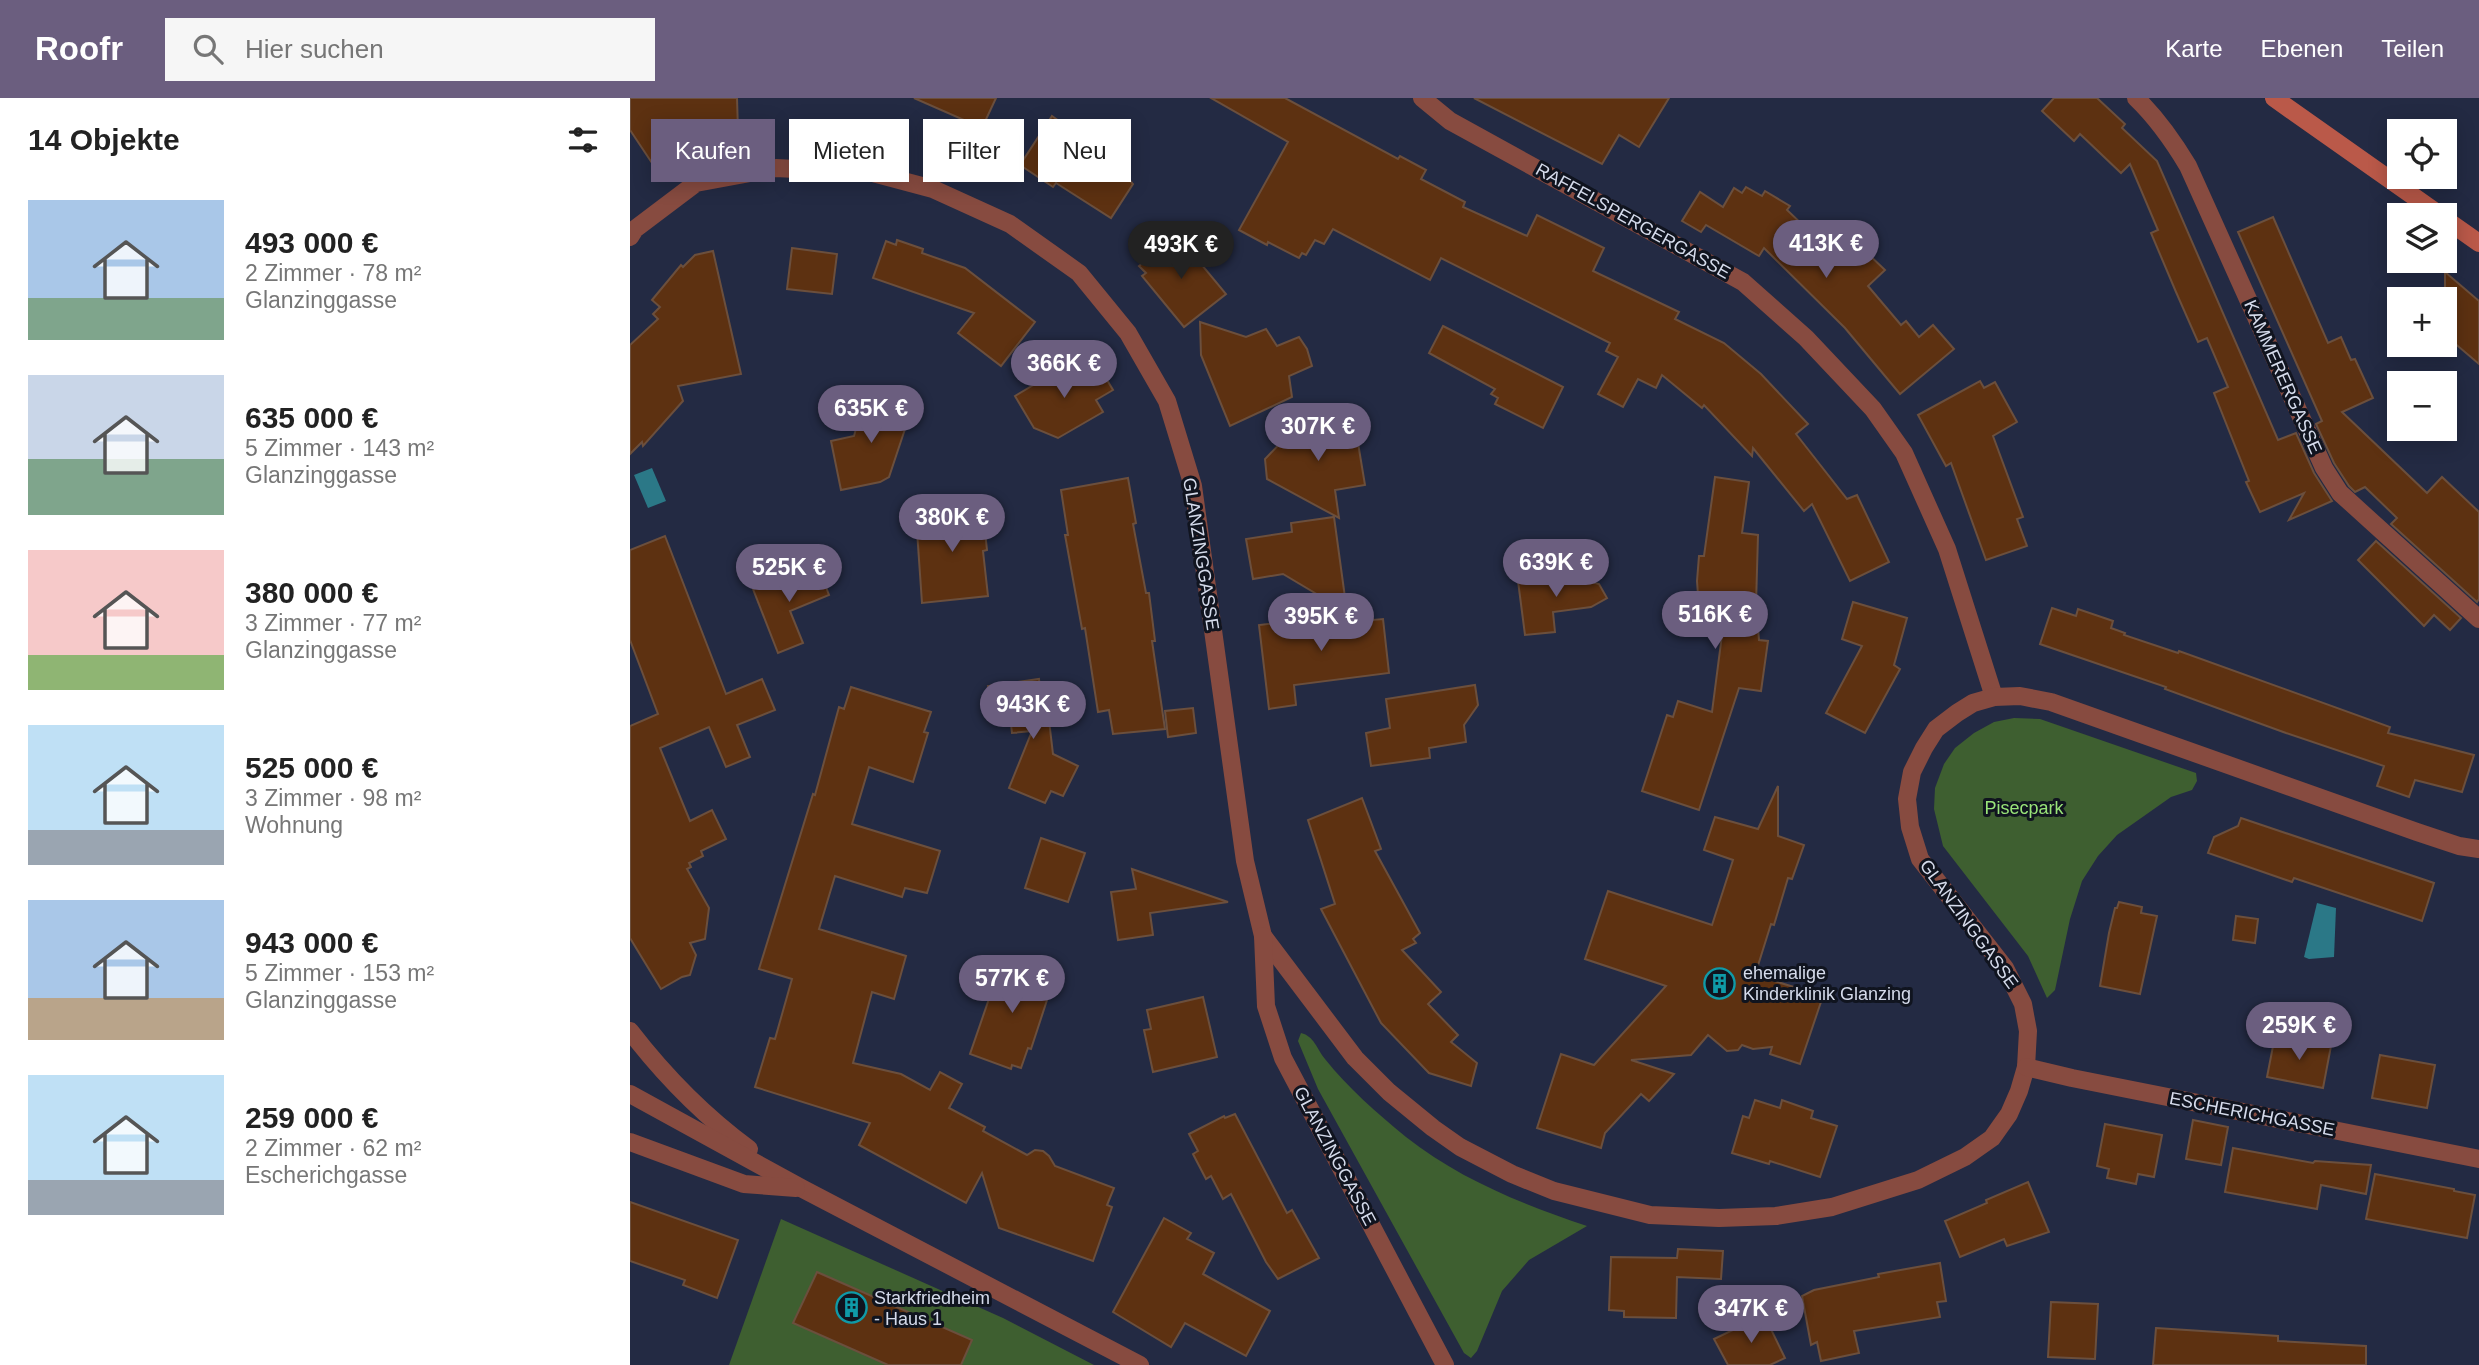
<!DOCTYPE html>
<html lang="de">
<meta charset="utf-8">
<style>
:root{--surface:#fff;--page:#f6f6f6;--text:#222;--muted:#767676;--accent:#6b5e7f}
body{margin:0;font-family:Arial,sans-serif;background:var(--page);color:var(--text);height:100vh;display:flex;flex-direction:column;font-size:26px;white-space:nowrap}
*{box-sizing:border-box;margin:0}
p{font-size:23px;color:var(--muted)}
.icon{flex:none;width:38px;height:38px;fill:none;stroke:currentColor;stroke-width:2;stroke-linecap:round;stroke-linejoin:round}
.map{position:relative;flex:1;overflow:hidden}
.drawer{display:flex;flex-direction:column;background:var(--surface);width:630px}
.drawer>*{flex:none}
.banner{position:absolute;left:21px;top:21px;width:665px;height:63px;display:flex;gap:14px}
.controls{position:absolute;left:1757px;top:21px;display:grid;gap:14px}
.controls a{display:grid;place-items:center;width:70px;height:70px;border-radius:0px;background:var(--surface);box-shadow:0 4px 18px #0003;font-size:35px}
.price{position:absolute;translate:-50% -60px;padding:0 16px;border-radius:24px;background:var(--accent);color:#fff;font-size:23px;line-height:46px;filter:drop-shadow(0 2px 4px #0008)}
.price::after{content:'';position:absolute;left:50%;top:42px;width:21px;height:16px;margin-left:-10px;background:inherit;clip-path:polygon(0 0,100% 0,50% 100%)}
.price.active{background:#222;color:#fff}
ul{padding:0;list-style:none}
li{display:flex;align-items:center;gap:21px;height:175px;padding:0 28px}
li span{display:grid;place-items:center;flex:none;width:196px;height:140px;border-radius:0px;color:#555}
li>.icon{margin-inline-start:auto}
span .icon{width:84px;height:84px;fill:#fffc;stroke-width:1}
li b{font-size:30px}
h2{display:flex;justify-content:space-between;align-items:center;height:84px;padding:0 28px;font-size:30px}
.tag{padding:0 24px;border-radius:0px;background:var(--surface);box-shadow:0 4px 18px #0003;font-size:24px;line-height:63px}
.tag.active{background:var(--accent);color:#fff}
header{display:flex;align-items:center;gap:42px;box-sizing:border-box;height:98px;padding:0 35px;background:var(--accent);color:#fff}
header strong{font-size:33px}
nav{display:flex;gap:38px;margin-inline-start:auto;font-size:24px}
.search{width:490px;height:63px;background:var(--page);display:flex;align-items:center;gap:18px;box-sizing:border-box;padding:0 24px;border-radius:0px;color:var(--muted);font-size:26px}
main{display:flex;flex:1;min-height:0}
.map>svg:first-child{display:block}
</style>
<header>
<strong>Roofr</strong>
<div class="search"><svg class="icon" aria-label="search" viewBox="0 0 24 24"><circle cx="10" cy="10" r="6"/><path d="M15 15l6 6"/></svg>Hier suchen</div>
<nav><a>Karte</a><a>Ebenen</a><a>Teilen</a></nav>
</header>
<main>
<section class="drawer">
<h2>14 Objekte<svg class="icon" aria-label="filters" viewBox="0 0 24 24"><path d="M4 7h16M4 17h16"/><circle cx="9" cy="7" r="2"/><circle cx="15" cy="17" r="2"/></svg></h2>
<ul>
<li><span style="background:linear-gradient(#a9c7e8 70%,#7fa58c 0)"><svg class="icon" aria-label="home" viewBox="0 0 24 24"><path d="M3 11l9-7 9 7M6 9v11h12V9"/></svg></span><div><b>493 000 €</b><p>2 Zimmer · 78 m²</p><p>Glanzinggasse</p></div></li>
<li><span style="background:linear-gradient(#c9d6e8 60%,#7fa58c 0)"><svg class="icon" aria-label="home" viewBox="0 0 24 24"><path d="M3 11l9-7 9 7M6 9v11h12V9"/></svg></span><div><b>635 000 €</b><p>5 Zimmer · 143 m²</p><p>Glanzinggasse</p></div></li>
<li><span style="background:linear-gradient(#f6c9c9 75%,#8fb573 0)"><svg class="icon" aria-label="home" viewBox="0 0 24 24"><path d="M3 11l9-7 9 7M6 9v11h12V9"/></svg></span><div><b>380 000 €</b><p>3 Zimmer · 77 m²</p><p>Glanzinggasse</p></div></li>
<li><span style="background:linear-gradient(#bfe0f5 75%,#9aa5b1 0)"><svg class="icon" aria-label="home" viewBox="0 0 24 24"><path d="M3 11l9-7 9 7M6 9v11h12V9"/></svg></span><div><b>525 000 €</b><p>3 Zimmer · 98 m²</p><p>Wohnung</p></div></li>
<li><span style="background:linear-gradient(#a9c7e8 70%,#b9a48a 0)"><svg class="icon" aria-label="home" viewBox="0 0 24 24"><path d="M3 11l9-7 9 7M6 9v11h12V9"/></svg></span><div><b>943 000 €</b><p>5 Zimmer · 153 m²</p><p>Glanzinggasse</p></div></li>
<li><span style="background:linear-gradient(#bfe0f5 75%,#9aa5b1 0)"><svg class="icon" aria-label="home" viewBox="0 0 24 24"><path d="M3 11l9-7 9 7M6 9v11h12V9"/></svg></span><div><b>259 000 €</b><p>2 Zimmer · 62 m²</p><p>Escherichgasse</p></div></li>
</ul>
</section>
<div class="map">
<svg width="1849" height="1267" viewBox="0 0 1849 1267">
<rect width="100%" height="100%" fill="#232a43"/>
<g fill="#3e5f30">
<path d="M 1384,620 L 1410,621 L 1566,675 L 1567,683 L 1562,692 L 1541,699 L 1487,737 L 1468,758 L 1452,783 L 1440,821 L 1425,892 L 1417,900 L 1398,858 L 1313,748 L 1304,711 L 1305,690 L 1314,666 L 1325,650 L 1344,635 L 1364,624 Z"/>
<path d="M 671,935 C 684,938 687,951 695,961 C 718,990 747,1015 776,1039 C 829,1081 894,1107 957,1128 L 899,1162 L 872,1193 L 847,1253 L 841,1260 L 834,1255 L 688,991 L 668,943 Z"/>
<path d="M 151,1121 L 373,1220 L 464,1267 L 99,1267 Z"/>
</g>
<g fill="#2b7887">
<path d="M 22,370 L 36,403 L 18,410 L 4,377 Z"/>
<path d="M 1687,805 L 1706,810 L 1704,859 L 1679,861 L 1674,859 Z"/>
</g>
<g fill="#5d3111" stroke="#6b4f3d" stroke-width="2">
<path d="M 0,0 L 107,0 L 108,33 L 76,37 L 73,33 L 22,65 L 0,32 Z"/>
<path d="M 284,0 L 366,0 L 352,30 Z"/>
<path d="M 581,0 L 655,0 L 768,61 L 770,58 L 796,72 L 791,81 L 835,104 L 833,109 L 897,138 L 907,117 L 974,150 L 963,173 L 1049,214 L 1045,221 L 1094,245 L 1131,276 L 1178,326 L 1166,336 L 1217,401 L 1227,397 L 1259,464 L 1220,483 L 1182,406 L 1174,413 L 1123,350 L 1122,358 L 1074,307 L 1072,310 L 1032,277 L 1026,290 L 1008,281 L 993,309 L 968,296 L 988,259 L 976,253 L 980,245 L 811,160 L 800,182 L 703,131 L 694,146 L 685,142 L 676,157 L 672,155 L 669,160 L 638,144 L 637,147 L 609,132 L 658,44 Z"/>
<path d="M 844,0 L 1039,0 L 1009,49 L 989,37 L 972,66 Z"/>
<path d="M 1424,0 L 1467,0 L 1495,26 L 1492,30 L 1527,63 L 1648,342 L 1666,335 L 1684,375 L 1702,403 L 1659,422 L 1674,395 L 1630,414 L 1616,384 L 1619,383 L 1584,295 L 1598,289 L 1577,240 L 1568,244 L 1546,194 L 1521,135 L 1528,132 L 1500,66 L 1491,75 L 1450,36 L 1444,43 L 1412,13 Z"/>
<path d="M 422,18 L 442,32 L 438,37 L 486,66 L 503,86 L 481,120 L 426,85 L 423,89 L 390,67 Z"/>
<path d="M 1116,89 L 1132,98 L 1135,93 L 1160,108 L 1157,112 L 1200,153 L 1215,134 L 1255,172 L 1238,188 L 1271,227 L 1276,223 L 1289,239 L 1303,227 L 1324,251 L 1270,296 L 1215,230 L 1134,150 L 1129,158 L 1076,127 L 1071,134 L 1052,123 L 1070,94 L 1093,109 L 1104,90 L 1112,95 Z"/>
<path d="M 1643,119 L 1698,245 L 1711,239 L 1721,262 L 1725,261 L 1743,300 L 1712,314 L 1797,395 L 1812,379 L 1849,414 L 1849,501 L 1847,504 L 1761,426 L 1767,420 L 1735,389 L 1725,394 L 1719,388 L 1704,365 L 1686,326 L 1692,323 L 1608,134 Z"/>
<path d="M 547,137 L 596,196 L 554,229 L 512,178 L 516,175 L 509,168 Z"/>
<path d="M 267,142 L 293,151 L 292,155 L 335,170 L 405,224 L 371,268 L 328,235 L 344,215 L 243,180 L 256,143 L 266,147 Z"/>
<path d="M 162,150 L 207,156 L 202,196 L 157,191 Z"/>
<path d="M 83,153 L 111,276 L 48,288 L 53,303 L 13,348 L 12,344 L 0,356 L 0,247 L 28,221 L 23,216 L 30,209 L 22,202 L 51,167 L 53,169 L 65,157 Z"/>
<path d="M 1815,174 L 1849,203 L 1849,266 L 1815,237 Z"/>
<path d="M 570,224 L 616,239 L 636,231 L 647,248 L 669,239 L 677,251 L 682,268 L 659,278 L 662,299 L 600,328 L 571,257 Z"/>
<path d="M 813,228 L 933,289 L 913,330 L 865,306 L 868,300 L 861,296 L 865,291 L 799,255 Z"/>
<path d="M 442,264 L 450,277 L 468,267 L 483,292 L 466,302 L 473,314 L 428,340 L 404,330 L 385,298 Z"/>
<path d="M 1350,283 L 1354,290 L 1365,284 L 1387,324 L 1363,338 L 1393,419 L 1387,421 L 1397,448 L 1356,462 L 1321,365 L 1316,368 L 1288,317 Z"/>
<path d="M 235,299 L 281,313 L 259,379 L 250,384 L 211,392 L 201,343 L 224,338 Z"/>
<path d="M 724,321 L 735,387 L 705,392 L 709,420 L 637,381 L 635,361 L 664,331 Z"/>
<path d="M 1085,379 L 1119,384 L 1112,435 L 1128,437 L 1126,507 L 1129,542 L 1138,543 L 1131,593 L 1109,590 L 1069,712 L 1012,693 L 1037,617 L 1043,619 L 1048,603 L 1082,614 L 1092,537 L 1071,538 L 1067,483 L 1069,458 L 1074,458 Z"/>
<path d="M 498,380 L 506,425 L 503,426 L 516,495 L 519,495 L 525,543 L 522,543 L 535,631 L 483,636 L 479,612 L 468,614 L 455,530 L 452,531 L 435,437 L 438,437 L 431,392 Z"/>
<path d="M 352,406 L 357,452 L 353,453 L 358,498 L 292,505 L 286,418 Z"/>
<path d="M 704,419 L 717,514 L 653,476 L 623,481 L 616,441 L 662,434 L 661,425 Z"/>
<path d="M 35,438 L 96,596 L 132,581 L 145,612 L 107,627 L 120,659 L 96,669 L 79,629 L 30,650 L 60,723 L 82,712 L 96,741 L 71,753 L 73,758 L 59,765 L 61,769 L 57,771 L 79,810 L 75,841 L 60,845 L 66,857 L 60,877 L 52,879 L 31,891 L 0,840 L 0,628 L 28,616 L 0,542 L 0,452 Z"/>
<path d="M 1746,443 L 1831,520 L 1820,532 L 1804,517 L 1794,528 L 1728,462 Z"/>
<path d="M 187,466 L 199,497 L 160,513 L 173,545 L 148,555 L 123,491 Z"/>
<path d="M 960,474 L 961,484 L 969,486 L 977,500 L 961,509 L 923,514 L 925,534 L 895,537 L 888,483 Z"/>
<path d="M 1223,504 L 1277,520 L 1264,567 L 1270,571 L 1235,635 L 1196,615 L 1232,548 L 1212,541 Z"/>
<path d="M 1422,510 L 1446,518 L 1448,511 L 1483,523 L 1481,530 L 1495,535 L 1494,537 L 1548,555 L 1549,553 L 1760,629 L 1758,635 L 1844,657 L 1832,694 L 1785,682 L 1779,699 L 1747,688 L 1754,668 L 1656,635 L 1535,591 L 1536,589 L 1410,546 Z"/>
<path d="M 742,513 L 743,522 L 753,521 L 759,575 L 664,587 L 666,607 L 639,611 L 629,527 Z"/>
<path d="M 409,581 L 412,608 L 416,597 L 423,656 L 448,668 L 433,698 L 421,693 L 415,705 L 379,690 L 402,633 L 382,635 L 379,610 L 361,613 L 358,588 Z"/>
<path d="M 845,587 L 848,607 L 834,627 L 836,644 L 799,650 L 800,660 L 741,668 L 736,635 L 760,630 L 756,601 Z"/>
<path d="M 221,589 L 301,614 L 294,634 L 298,635 L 283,684 L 239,669 L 222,726 L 310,753 L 297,795 L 275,790 L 272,799 L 205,778 L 189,831 L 276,858 L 264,901 L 242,894 L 223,965 L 271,976 L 300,992 L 310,974 L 332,986 L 319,1010 L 355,1029 L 353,1033 L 397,1057 L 405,1052 L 413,1053 L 419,1058 L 425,1068 L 484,1090 L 477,1107 L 482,1109 L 463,1163 L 369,1130 L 352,1075 L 336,1105 L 229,1047 L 240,1025 L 125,989 L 140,940 L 145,941 L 162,881 L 129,871 L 183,696 L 185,697 L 209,609 L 214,611 Z"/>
<path d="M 563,610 L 566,635 L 538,639 L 535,613 Z"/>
<path d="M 1148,688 L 1148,738 L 1174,747 L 1162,781 L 1158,780 L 1144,827 L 1141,826 L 1125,877 L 1193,898 L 1170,966 L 1140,956 L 1142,949 L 1123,951 L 1112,947 L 1108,952 L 1097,953 L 1078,937 L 1061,957 L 1001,962 L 1044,976 L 1019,1003 L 1011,996 L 975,1035 L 971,1050 L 907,1030 L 931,956 L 964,967 L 1036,888 L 955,861 L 978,793 L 1082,827 L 1103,762 L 1074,752 L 1085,719 L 1128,731 Z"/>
<path d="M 732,700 L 751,751 L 745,753 L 790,835 L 783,841 L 786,845 L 772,852 L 811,894 L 798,906 L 828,937 L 821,944 L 847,965 L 841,988 L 799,975 L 751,925 L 691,811 L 705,806 L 678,722 Z"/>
<path d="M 1611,720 L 1804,785 L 1792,823 L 1664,780 L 1662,784 L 1578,755 L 1584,739 L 1608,728 Z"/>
<path d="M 411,740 L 455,755 L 438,804 L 395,790 Z"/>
<path d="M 502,771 L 598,804 L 520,815 L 523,837 L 488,842 L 481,794 L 506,791 Z"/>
<path d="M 1489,804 L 1512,809 L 1511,815 L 1527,818 L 1510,896 L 1470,888 L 1479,835 L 1485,810 L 1487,810 Z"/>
<path d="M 1606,818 L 1628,821 L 1625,845 L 1603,842 Z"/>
<path d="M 372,863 L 385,867 L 387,863 L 422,875 L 416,895 L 419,896 L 401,951 L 398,950 L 391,970 L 382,967 L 381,971 L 340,956 Z"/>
<path d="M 573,899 L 587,959 L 523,974 L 514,932 L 521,931 L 517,912 Z"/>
<path d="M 1645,938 L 1701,948 L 1693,990 L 1637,979 Z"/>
<path d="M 1750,957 L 1805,967 L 1797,1010 L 1742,1000 Z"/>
<path d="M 1125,1002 L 1150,1010 L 1152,1002 L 1183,1013 L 1181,1020 L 1207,1028 L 1190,1079 L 1140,1063 L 1139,1066 L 1102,1055 L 1113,1018 L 1119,1020 Z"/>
<path d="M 605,1016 L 657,1115 L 662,1112 L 689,1160 L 648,1181 L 636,1164 L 601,1096 L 593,1101 L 581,1078 L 576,1081 L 563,1056 L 568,1053 L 559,1036 L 594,1018 L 595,1020 Z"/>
<path d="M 1563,1022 L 1598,1029 L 1591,1067 L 1556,1061 Z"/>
<path d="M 1475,1026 L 1532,1037 L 1524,1079 L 1508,1076 L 1506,1086 L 1477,1080 L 1479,1071 L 1467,1068 Z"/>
<path d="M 1603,1050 L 1683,1065 L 1685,1063 L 1741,1067 L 1736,1096 L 1691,1087 L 1687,1111 L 1595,1094 Z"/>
<path d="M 1745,1076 L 1824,1091 L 1824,1093 L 1845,1097 L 1837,1140 L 1736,1121 Z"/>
<path d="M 1398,1084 L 1419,1134 L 1377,1148 L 1374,1141 L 1330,1159 L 1315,1123 L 1357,1105 L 1356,1102 Z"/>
<path d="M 0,1104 L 108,1142 L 87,1200 L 53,1187 L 55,1182 L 0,1163 Z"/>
<path d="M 534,1120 L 561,1135 L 557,1141 L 584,1155 L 573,1176 L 640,1213 L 616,1258 L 555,1225 L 541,1249 L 483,1214 Z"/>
<path d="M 1048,1151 L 1093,1153 L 1091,1181 L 1047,1179 L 1046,1220 L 994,1219 L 994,1213 L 979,1212 L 981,1159 L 1047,1160 Z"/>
<path d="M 1310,1165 L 1316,1203 L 1307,1204 L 1310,1219 L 1224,1233 L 1229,1255 L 1191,1263 L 1187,1244 L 1181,1247 L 1172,1198 L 1184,1192 L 1249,1179 L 1248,1176 Z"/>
<path d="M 187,1174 L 342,1242 L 331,1267 L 258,1267 L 163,1225 Z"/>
<path d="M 1421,1204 L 1468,1206 L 1465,1261 L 1418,1259 Z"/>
<path d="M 1134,1217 L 1155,1260 L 1140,1267 L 1098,1267 L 1084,1241 Z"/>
<path d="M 1526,1230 L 1648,1238 L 1648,1243 L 1736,1248 L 1736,1267 L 1523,1267 Z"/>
</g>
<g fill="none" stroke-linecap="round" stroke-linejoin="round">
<g stroke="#874b40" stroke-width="18">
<path d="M 792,0 L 820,23 L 1113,184 L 1176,240 L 1243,311 L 1274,355 L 1317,451 L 1364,599"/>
<path d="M 1506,0 C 1528,21 1543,43 1558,68 L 1694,370 L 1710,395 L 1849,521"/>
<path d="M 0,139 L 5,131 L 66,85 L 146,70 L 243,75 L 303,91 L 380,126 L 449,175 L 498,235 L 537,303 L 563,388 L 615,763 L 633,838 L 725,960 L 759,994 L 803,1030 L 830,1049 L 882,1076 L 924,1093 L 1020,1117 L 1089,1120 L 1146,1118 L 1202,1109 L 1288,1082 L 1335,1059 L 1362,1040 L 1379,1016 L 1389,993 L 1396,969 L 1398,933 L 1393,906 L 1375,870 L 1290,761 L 1280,729 L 1277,701 L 1282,674 L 1294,650 L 1306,631 L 1327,615 L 1343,605 L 1364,599 L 1390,598 L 1421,604 L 1787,734 L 1829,748 L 1849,751"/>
<path d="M 633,838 L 636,908 L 653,960 L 815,1267"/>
<path d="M 0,933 C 34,977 74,1018 119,1051"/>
<path d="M 1396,969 L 1442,980 L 1849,1061"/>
<path d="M 0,996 L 173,1091 L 510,1267"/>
<path d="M 0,1044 L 114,1086 L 166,1090"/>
</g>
<g stroke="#ba5949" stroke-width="18">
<path d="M 1644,0 L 1810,117"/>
<path d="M 1815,121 L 1849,145"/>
</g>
</g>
<defs>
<symbol id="building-ring" viewBox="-11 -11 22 22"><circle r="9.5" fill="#10141f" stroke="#0f9aa8" stroke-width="1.5"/><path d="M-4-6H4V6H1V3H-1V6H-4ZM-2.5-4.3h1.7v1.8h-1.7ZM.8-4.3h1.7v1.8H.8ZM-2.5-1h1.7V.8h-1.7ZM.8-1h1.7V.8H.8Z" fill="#0f9aa8"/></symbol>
</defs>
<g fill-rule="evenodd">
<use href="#building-ring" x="1072" y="868" width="35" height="35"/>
<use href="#building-ring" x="204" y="1192" width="35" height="35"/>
</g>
<g text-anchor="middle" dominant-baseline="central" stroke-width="6" stroke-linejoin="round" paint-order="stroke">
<g font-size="18" fill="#d5dbeb" stroke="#10141f">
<text transform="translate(1003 123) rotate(29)">RAFFELSPERGERGASSE</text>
<text transform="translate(1653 279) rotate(66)">KAMMERERGASSE</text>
<text transform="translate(571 456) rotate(81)">GLANZINGGASSE</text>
<text transform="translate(1339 826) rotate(54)">GLANZINGGASSE</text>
<text transform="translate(1622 1016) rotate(11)">ESCHERICHGASSE</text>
<text transform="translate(705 1058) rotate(62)">GLANZINGGASSE</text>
</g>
<g font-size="18" fill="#99e479" stroke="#10141f">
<text x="1394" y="710">Pisecpark</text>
</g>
<g font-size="18" fill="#d5dbeb" stroke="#10141f" text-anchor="start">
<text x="1113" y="875">ehemalige<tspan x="1113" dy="21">Kinderklinik Glanzing</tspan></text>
<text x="244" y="1200">Starkfriedheim<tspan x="244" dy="21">- Haus 1</tspan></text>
</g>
</g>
</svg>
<div class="controls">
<a><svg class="icon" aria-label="locate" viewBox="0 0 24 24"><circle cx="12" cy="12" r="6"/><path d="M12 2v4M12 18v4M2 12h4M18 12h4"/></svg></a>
<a><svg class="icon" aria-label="layers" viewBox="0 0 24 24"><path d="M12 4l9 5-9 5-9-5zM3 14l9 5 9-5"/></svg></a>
<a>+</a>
<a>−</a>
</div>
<b class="price" style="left:1196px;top:182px">413K €</b>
<b class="price active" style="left:551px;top:183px">493K €</b>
<b class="price" style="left:434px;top:302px">366K €</b>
<b class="price" style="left:241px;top:347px">635K €</b>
<b class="price" style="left:688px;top:365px">307K €</b>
<b class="price" style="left:322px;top:456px">380K €</b>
<b class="price" style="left:926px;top:501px">639K €</b>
<b class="price" style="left:159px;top:506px">525K €</b>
<b class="price" style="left:1085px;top:553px">516K €</b>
<b class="price" style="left:691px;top:555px">395K €</b>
<b class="price" style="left:403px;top:643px">943K €</b>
<b class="price" style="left:382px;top:917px">577K €</b>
<b class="price" style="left:1669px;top:964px">259K €</b>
<b class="price" style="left:1121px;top:1247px">347K €</b>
<div class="banner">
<a class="tag active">Kaufen</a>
<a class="tag">Mieten</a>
<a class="tag">Filter</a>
<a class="tag">Neu</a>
</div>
</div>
</main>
